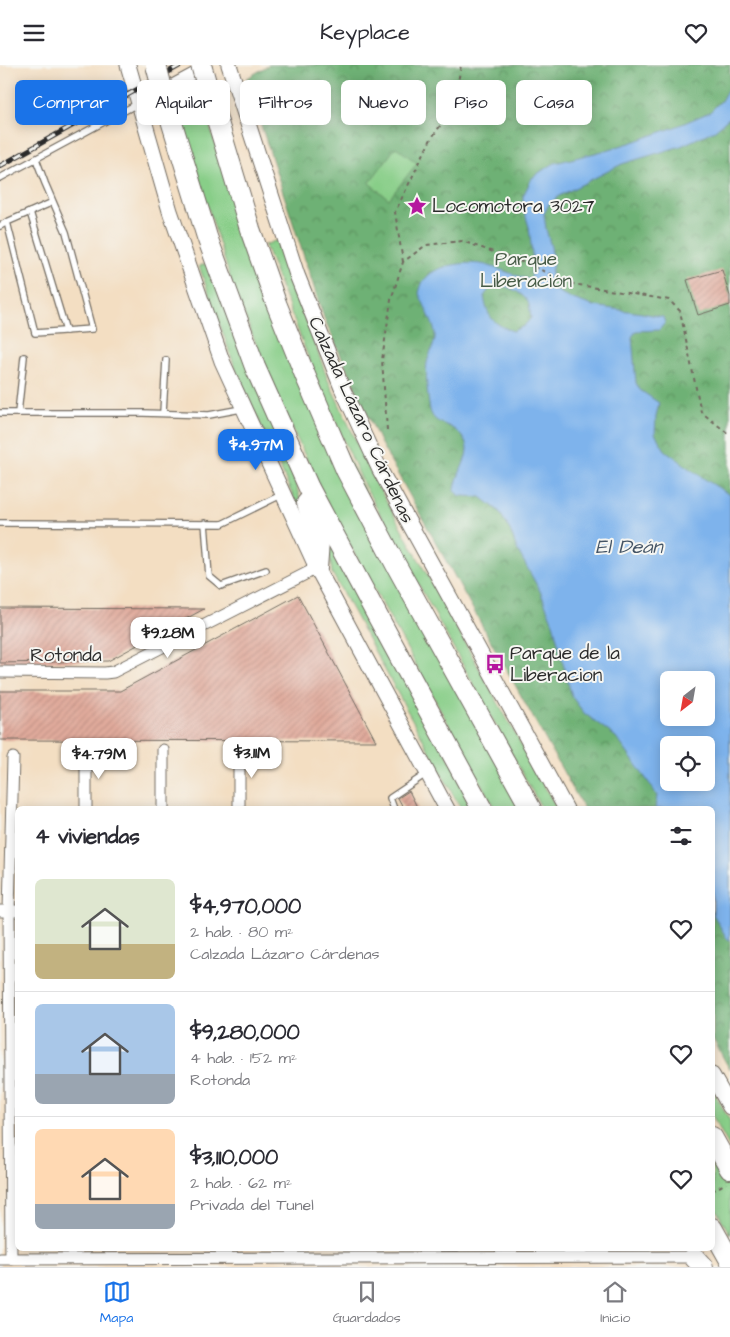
<!DOCTYPE html>
<html lang="es">
<meta charset="utf-8">
<style>
:root{--surface:#fff;--page:#f2f2f3;--text:#2b2b33;--muted:#7c7c81;--line:#e1e1e2;--accent:#1a73e8}
body{margin:0;font-family:"Architects Daughter",sans-serif;background:var(--page);color:var(--text);height:100vh;display:flex;flex-direction:column;font-size:19px;white-space:nowrap}
*{box-sizing:border-box;margin:0}
p{font-size:16px;color:var(--muted)}
.icon{flex:none;width:28px;height:28px;fill:none;stroke:currentColor;stroke-width:2;stroke-linecap:round;stroke-linejoin:round}
.map{position:relative;flex:1;overflow:hidden}
.drawer{position:absolute;left:15px;top:741px;width:700px;height:445px;display:flex;flex-direction:column;background:var(--surface);border-radius:8px;box-shadow:0 2px 12px #0003}
.drawer>*{flex:none}
.banner{position:absolute;left:15px;top:15px;width:700px;height:45px;display:flex;gap:10px}
.needle{width:32px;rotate:211deg}
.tools{position:absolute;left:660px;top:606px;display:grid;gap:10px}
.tools a{display:grid;place-items:center;width:55px;height:55px;border-radius:8px;background:var(--surface);box-shadow:0 2px 12px #0003;font-size:25px}
.price{position:absolute;translate:-50% -42px;padding:0 11px;border-radius:10px;background:#fff;color:#222;font-size:16px;line-height:32px;filter:drop-shadow(0 1px 2px #0008)}
.price::after{content:'';position:absolute;left:50%;top:30px;width:15px;height:11px;margin-left:-8px;background:inherit;clip-path:polygon(0 0,100% 0,50% 100%)}
.price.selected{background:var(--accent);color:#fff}
ul{padding:0;list-style:none}
li{display:flex;align-items:center;gap:15px;height:125px;padding:0 20px}
li+li{border-top:1px solid var(--line)}
li span{display:grid;place-items:center;flex:none;width:140px;height:100px;border-radius:8px;color:#555}
li>.icon{margin-inline-start:auto}
span .icon{width:60px;height:60px;fill:#fffc;stroke-width:1}
li b{font-size:21px}
h2{display:flex;justify-content:space-between;align-items:center;height:60px;padding:0 20px;font-size:21px}
.chip{padding:0 18px;border-radius:8px;background:var(--surface);box-shadow:0 2px 12px #0003;font-size:18px;line-height:45px}
.chip.selected{background:var(--accent);color:#fff}
header{display:flex;justify-content:space-between;align-items:center;height:65px;padding:0 20px;background:var(--surface);font-size:22px;font-weight:600}
.tabs{display:flex;justify-content:space-around;align-items:center;height:70px;border-top:1px solid var(--line);background:var(--surface);font-size:14px;color:var(--muted)}
.tabs a{display:grid;justify-items:center;gap:2px}
.tabs .selected{color:var(--accent)}
.map>svg:first-child{display:block}
</style>
<header><svg class="icon" aria-label="menu" viewBox="0 0 24 24"><path d="M4 6h16M4 12h16M4 18h16"/></svg>Keyplace<svg class="icon" aria-label="heart" viewBox="0 0 24 24"><path d="M12 20l-8-8c-3-5 5-10 8-4 3-6 11-1 8 4z"/></svg></header>
<div class="map">
<svg width="730" height="1202" viewBox="0 0 730 1202">
<defs>
<pattern id="forest-crowns" width="20" height="18" patternUnits="userSpaceOnUse" patternTransform="scale(1.25)"><rect width="20" height="18" fill="#6eb174"/><path d="M2 6a3 3 0 1 1 6 0M12 15a3 3 0 1 1 6 0" fill="none" stroke="#5b905f"/></pattern>
<pattern id="building-hatch" width="6" height="6" patternUnits="userSpaceOnUse" patternTransform="scale(1.25)"><rect width="6" height="6" fill="#e0aa9b"/><path d="M-1 1l2-2M0 6l6-6M5 7l2-2" fill="none" stroke="#c09286"/></pattern>
</defs>
<rect width="100%" height="100%" fill="#f6f6f2"/>
<filter id="ink" filterUnits="userSpaceOnUse"><feTurbulence type="fractalNoise" baseFrequency=".02" numOctaves="2"/><feDisplacementMap in="SourceGraphic" scale="10" xChannelSelector="R" yChannelSelector="G"/><feConvolveMatrix kernelMatrix="1 2 1 2 8 2 1 2 1" color-interpolation-filters="sRGB"/></filter>
<filter id="wash" filterUnits="userSpaceOnUse"><feTurbulence type="fractalNoise" baseFrequency=".0096" numOctaves="4" result="noise"/><feDisplacementMap in="SourceGraphic" scale="20" xChannelSelector="R" yChannelSelector="G"/><feGaussianBlur stdDeviation="1.12" result="paint"/><feColorMatrix in="noise" values="0 0 0 0 0 0 0 0 0 0 0 0 0 0 0 0 0 1.4 0 .05"/><feComposite in="paint" operator="in"/></filter>
<g filter="url(#wash)">
<rect width="100%" height="100%" fill="#f3dec2"/>
<path fill="url(#forest-crowns)" stroke="#4c6e50" fill-rule="evenodd" d="M 269,0 L 730,0 L 730,1005 L 713,974 L 712,744 L 584,744 L 380,377 L 324,253 L 246,14 ZM 669,615 L 706,615 L 706,652 L 669,652 ZM 669,680 L 706,680 L 706,718 L 669,718 Z"/>
<g fill="#88ce88" stroke="#5a7c5a">
<path d="M 197,21 L 258,213 L 523,744 L 495,744 L 328,440 L 278,333 L 233,222 L 174,33 Z"/>
<path d="M 396,82 L 417,98 L 389,134 L 369,118 Z"/>
<path d="M 277,175 L 328,315 L 374,414 L 557,744 L 542,744 L 364,420 L 319,320 L 265,180 Z"/>
<path d="M 209,198 L 287,389 L 311,471 L 236,305 L 199,201 Z"/>
<path d="M 327,469 L 477,744 L 461,744 L 332,508 Z"/>
<path d="M 712,1024 L 730,1056 L 730,1083 L 713,1052 Z"/>
<path d="M 712,1086 L 730,1118 L 730,1170 L 713,1139 Z"/>
</g>
<path fill="#7eb3ec" stroke="#546f8c" fill-rule="evenodd" d="M 730,20 L 730,52 L 715,65 L 681,81 L 622,99 L 559,131 L 549,139 L 544,149 L 546,164 L 551,182 L 553,197 L 549,222 L 570,233 L 593,241 L 642,248 L 663,252 L 665,258 L 659,265 L 636,266 L 632,272 L 636,318 L 640,325 L 659,338 L 656,351 L 655,369 L 665,385 L 703,413 L 730,430 L 730,876 L 726,872 L 713,849 L 712,744 L 655,744 L 657,731 L 652,722 L 616,672 L 584,648 L 572,632 L 566,610 L 553,558 L 540,526 L 517,484 L 510,465 L 499,446 L 481,432 L 463,431 L 459,430 L 455,425 C 456,411 467,396 467,384 C 467,376 459,367 452,363 C 444,358 435,358 431,348 C 428,340 425,306 427,298 C 429,288 436,279 435,268 C 434,260 423,237 419,229 C 420,223 422,216 427,212 C 438,199 471,196 486,200 C 501,204 516,211 531,215 L 532,189 L 529,162 L 523,142 L 523,131 L 532,113 L 543,105 L 555,98 L 603,86 L 633,77 L 675,62 L 710,47 L 721,36 ZM 496,220 C 506,220 522,227 528,237 C 530,241 530,249 531,253 L 524,261 L 513,266 C 493,259 487,252 484,231 L 491,222 ZM 669,615 L 706,615 L 706,652 L 669,652 ZM 669,680 L 706,680 L 706,718 L 669,718 Z"/>
<g id="blocks">
<g fill="url(#building-hatch)">
<path d="M 722,205 L 730,231 L 730,240 L 698,250 L 687,215 Z"/>
<path d="M 298,530 L 376,676 L 0,675 L 0,626 L 120,626 Z"/>
<path d="M 0,543 L 204,544 L 108,596 L 0,598 Z"/>
<path d="M 409,726 L 418,744 L 404,744 L 398,733 Z"/>
</g>
</g>
</g>
<g filter="url(#ink)">
<use href="#blocks" fill-opacity="0" stroke="#716a60" stroke-width="1"/>
<g fill="none" stroke-linecap="round" stroke-linejoin="round">
<defs>
<g id="service">
<path d="M 36,94 L 45,118 L 66,167 L 92,264 L 35,268 L 7,157 L 53,137"/>
<path d="M 0,113 L 139,38"/>
<path d="M 30,147 L 66,266"/>
<path d="M 0,161 L 7,157"/>
<path d="M 0,348 L 143,348 L 209,350 L 241,344"/>
<path d="M 18,348 L 24,292"/>
<path d="M 163,348 L 166,295"/>
<path d="M 0,458 L 222,459 L 283,429"/>
<path d="M 205,458 L 209,511 L 221,521 L 266,505"/>
<path d="M 394,744 L 390,733 L 426,709"/>
</g>
<g id="minor">
<path d="M 139,38 L 206,2"/>
<path d="M 0,607 L 105,608 L 113,607 L 317,503"/>
<path d="M 163,685 L 163,744"/>
<path d="M 86,686 L 86,744"/>
<path d="M 239,744 L 239,684"/>
<path d="M 0,846 L 18,846"/>
<path d="M 0,1194 L 694,1192"/>
<path d="M 11,1194 L 9,846 L 13,693"/>
</g>
<g id="secondary">
<path d="M 128,0 L 170,146 L 222,296 L 317,503 L 447,744"/>
<path d="M 229,0 L 297,210 L 342,323 L 380,405 L 566,744"/>
<path d="M 712,1010 L 730,1042"/>
</g>
<g id="motorway">
<path d="M 210,31 L 250,164 L 276,238 L 305,310 L 346,405 L 396,500 L 531,744"/>
<path d="M 167,42 L 207,172 L 255,302 L 309,423 L 378,552 L 482,744"/>
<path d="M 307,438 L 319,477 L 317,503"/>
<path d="M 712,1072 L 730,1104"/>
<path d="M 712,1163 L 730,1195"/>
<path d="M 694,1192 L 703,1202"/>
</g>
</defs>
<use href="#service" stroke="#716a60" stroke-width="8"/>
<use href="#minor" stroke="#716a60" stroke-width="13"/>
<use href="#secondary" stroke="#716a60" stroke-width="17"/>
<use href="#motorway" stroke="#716a60" stroke-width="22"/>
<g stroke="#716a60" stroke-width="2" stroke-dasharray="4 4" stroke-linecap="butt">
<path d="M 403,197 L 395,147 L 431,74 L 454,41 L 461,0"/>
<path d="M 387,365 L 382,295 L 391,235 L 403,197 L 426,180 L 462,176 L 525,198 L 573,219 L 669,235 L 680,246 L 701,347 L 730,370"/>
<path d="M 712,1126 L 726,1118"/>
</g>
<use href="#service" stroke="#fff" stroke-width="5.5"/>
<use href="#minor" stroke="#fff" stroke-width="11"/>
<use href="#secondary" stroke="#fff" stroke-width="15"/>
<use href="#motorway" stroke="#fff" stroke-width="20"/>
<defs>
<path id="rail" d="M 0,101 L 181,0"/>
</defs>
<use href="#rail" stroke="#2b2b2b" stroke-width="5"/>
<use href="#rail" stroke="#f6f6f2" stroke-width="3" stroke-dasharray="9" stroke-linecap="butt"/>
<defs>
<g id="motorway-bridge">
<path d="M 156,0 L 167,42"/>
<path d="M 201,0 L 210,31"/>
</g>
</defs>
<use href="#motorway-bridge" stroke="#716a60" stroke-width="22" stroke-linecap="butt"/>
<use href="#motorway-bridge" stroke="#fff" stroke-width="20"/>
</g>
</g>
<defs>
<symbol id="sight-bare" viewBox="-9 -9 18 18"><path d="M0-6L1.8-2.2L6-1.7L2.9 1.2L3.7 5.4L0 3.3L-3.7 5.4L-2.9 1.2L-6-1.7L-1.8-2.2Z" fill="#b5179e" stroke="#f6f6f2" stroke-width="2.5" paint-order="stroke"/></symbol>
<symbol id="bus-bare" viewBox="-9 -9 18 18"><path d="M-5-6H5V4H4V6H2V4H-2V6H-4V4H-5ZM-3.5-4V0h7V-4ZM-3.5 1.2v1.5H-2V1.2ZM2 1.2v1.5H3.5V1.2Z" fill="#b5179e" stroke="#f6f6f2" stroke-width="2.5" paint-order="stroke"/></symbol>
</defs>
<g fill-rule="evenodd">
<use href="#sight-bare" x="403" y="127" width="28" height="28"/>
<use href="#bus-bare" x="481" y="585" width="28" height="28"/>
</g>
<g text-anchor="middle" dominant-baseline="central" stroke-width="4" stroke-linejoin="round" paint-order="stroke">
<g font-size="19" fill="#2b2b2b" stroke="#f6f6f2" text-anchor="start">
<text x="432" y="141">Locomotora 3027</text>
<text x="510" y="588">Parque de la<tspan x="510" dy="22">Liberacion</tspan></text>
</g>
<g font-size="19" fill="#475c47" stroke="#f6f6f2">
<text x="526" y="194">Parque<tspan x="526" dy="22">Liberación</tspan></text>
</g>
<g font-size="19" fill="#2b2b2b" stroke="#f6f6f2">
<text transform="translate(361 355) rotate(65)">Calzada Lázaro Cárdenas</text>
<text x="66" y="590">Rotonda</text>
</g>
<g font-size="20" font-style="italic" fill="#445465" stroke="#f6f6f2">
<text x="629" y="482">El Deán</text>
</g>
</g>
</svg>
<div class="tools">
<a><svg class="needle" viewBox="-14 -14 28 28"><path d="M0-13l5 13h-10z" fill="#e53935"/><path d="M0 13l5-13h-10z" fill="#7c7c81"/></svg></a>
<a><svg class="icon" aria-label="locate" viewBox="0 0 24 24"><circle cx="12" cy="12" r="6"/><path d="M12 2v4M12 18v4M2 12h4M18 12h4"/></svg></a>
</div>
<b class="price selected" style="left:256px;top:406px">$4.97M</b>
<b class="price" style="left:168px;top:594px">$9.28M</b>
<b class="price" style="left:252px;top:714px">$3.11M</b>
<b class="price" style="left:99px;top:715px">$4.79M</b>
<div class="banner">
<a class="chip selected">Comprar</a>
<a class="chip">Alquilar</a>
<a class="chip">Filtros</a>
<a class="chip">Nuevo</a>
<a class="chip">Piso</a>
<a class="chip">Casa</a>
</div>
<section class="drawer">
<h2>4 viviendas<svg class="icon" aria-label="filters" viewBox="0 0 24 24"><path d="M4 7h16M4 17h16"/><circle cx="9" cy="7" r="2"/><circle cx="15" cy="17" r="2"/></svg></h2>
<ul>
<li><span style="background:linear-gradient(#dfe7d0 65%,#c2b280 0)"><svg class="icon" aria-label="home" viewBox="0 0 24 24"><path d="M3 11l9-7 9 7M6 9v11h12V9"/></svg></span><div><b>$4,970,000</b><p>2 hab. · 80 m²</p><p>Calzada Lázaro Cárdenas</p></div><svg class="icon" aria-label="heart" viewBox="0 0 24 24"><path d="M12 20l-8-8c-3-5 5-10 8-4 3-6 11-1 8 4z"/></svg></li>
<li><span style="background:linear-gradient(#a9c7e8 70%,#9aa5b1 0)"><svg class="icon" aria-label="home" viewBox="0 0 24 24"><path d="M3 11l9-7 9 7M6 9v11h12V9"/></svg></span><div><b>$9,280,000</b><p>4 hab. · 152 m²</p><p>Rotonda</p></div><svg class="icon" aria-label="heart" viewBox="0 0 24 24"><path d="M12 20l-8-8c-3-5 5-10 8-4 3-6 11-1 8 4z"/></svg></li>
<li><span style="background:linear-gradient(#ffd9b3 75%,#9aa5b1 0)"><svg class="icon" aria-label="home" viewBox="0 0 24 24"><path d="M3 11l9-7 9 7M6 9v11h12V9"/></svg></span><div><b>$3,110,000</b><p>2 hab. · 62 m²</p><p>Privada del Tunel</p></div><svg class="icon" aria-label="heart" viewBox="0 0 24 24"><path d="M12 20l-8-8c-3-5 5-10 8-4 3-6 11-1 8 4z"/></svg></li>
</ul>
</section>
</div>
<nav class="tabs">
<a class="selected"><svg class="icon" aria-label="map" viewBox="0 0 24 24"><path d="M3 6l6-2 6 2 6-2v14l-6 2-6-2-6 2zM9 4v14M15 6v14"/></svg>Mapa</a>
<a><svg class="icon" aria-label="saved" viewBox="0 0 24 24"><path d="M7 4h10v16l-5-4-5 4z"/></svg>Guardados</a>
<a><svg class="icon" aria-label="home" viewBox="0 0 24 24"><path d="M3 11l9-7 9 7M6 9v11h12V9"/></svg>Inicio</a>
</nav>
